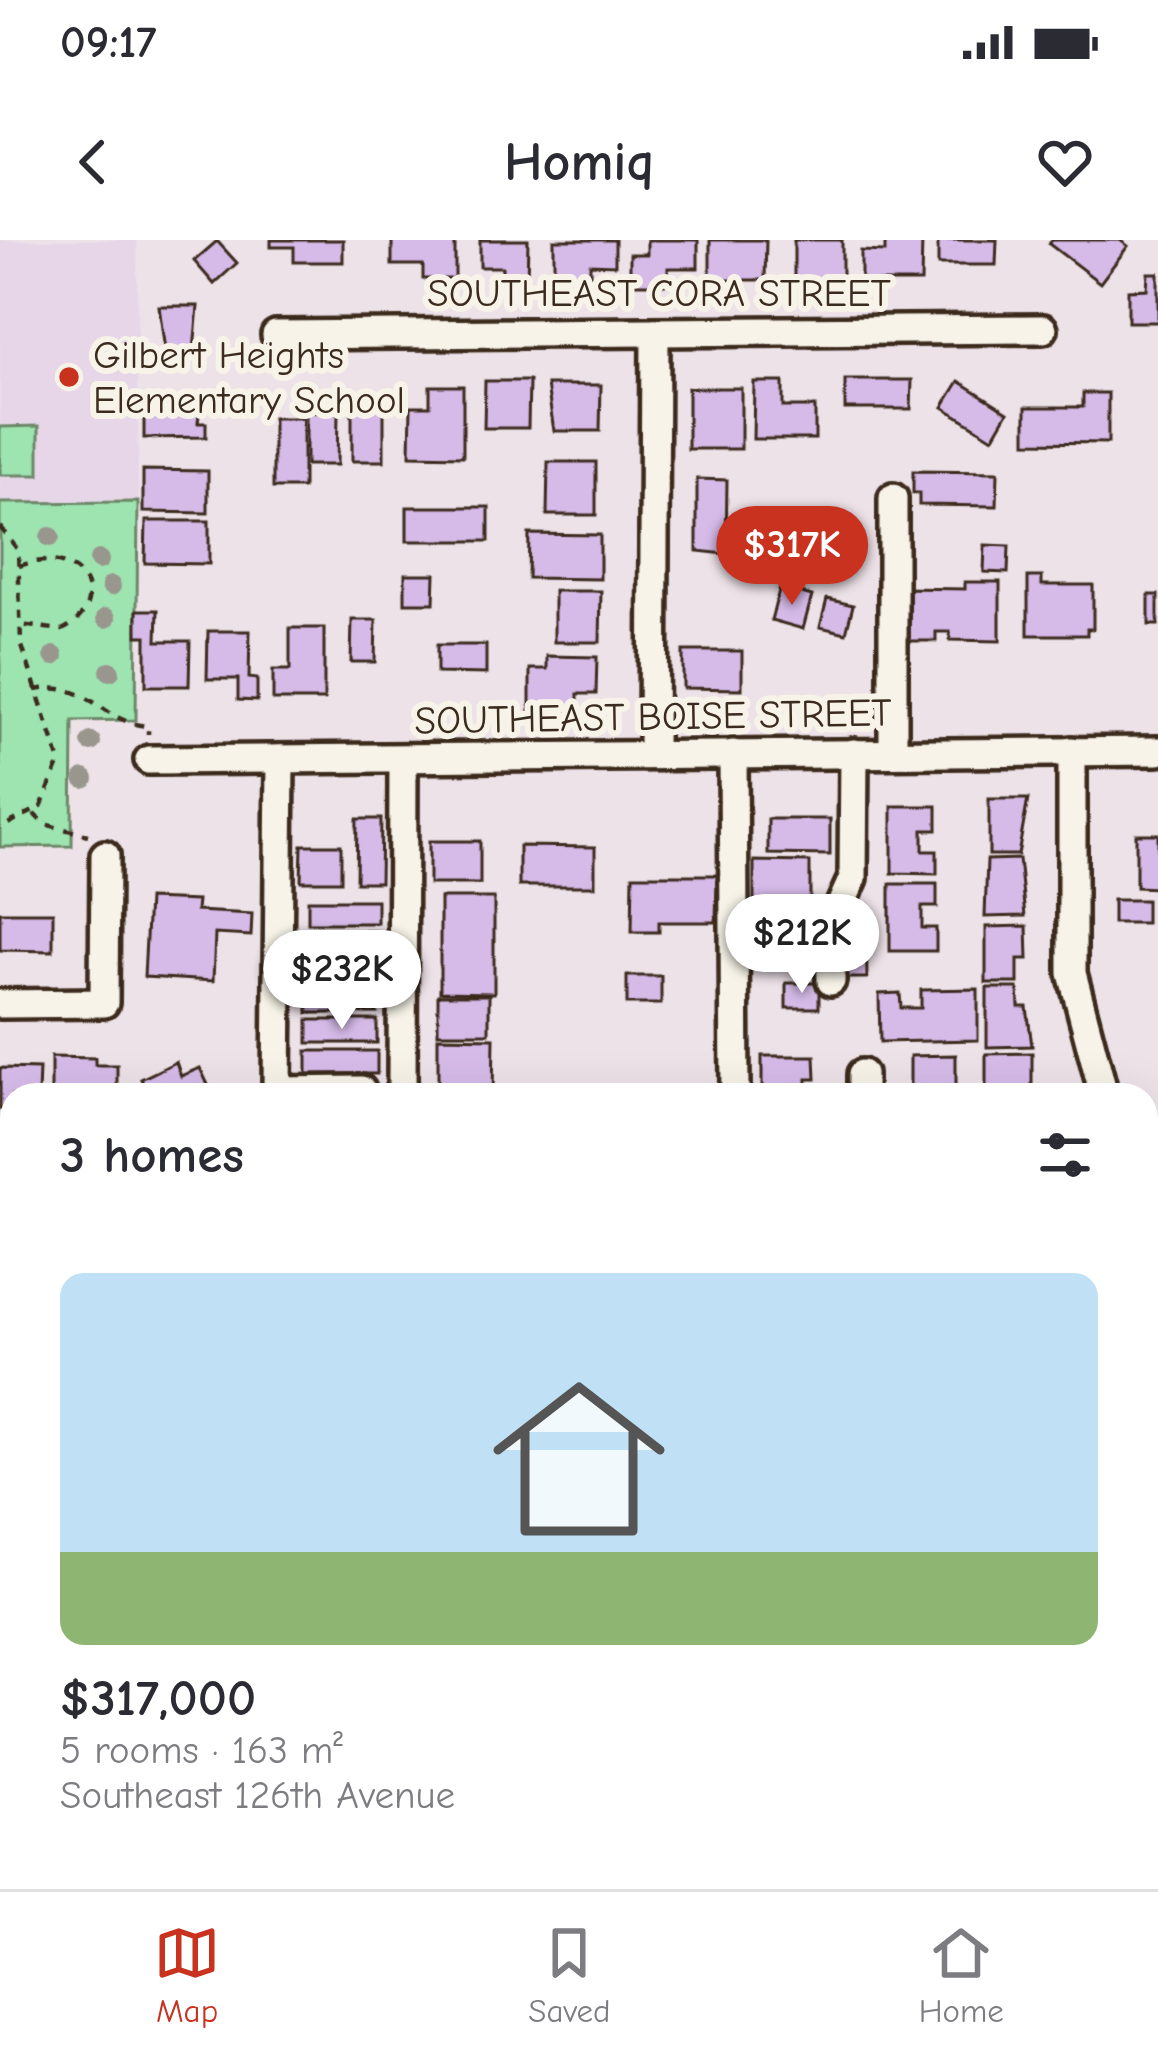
<!DOCTYPE html>
<meta charset="utf-8">
<style>
:root{--surface:#fff;--page:#f7f7f7;--text:#2b2b33;--muted:#7c7c81;--line:#e1e1e2;--accent:#c8321e}
body{margin:0;font-family:"Comic Neue",sans-serif;background:var(--page);color:var(--text);height:100vh;display:flex;flex-direction:column;font-size:45px;white-space:nowrap}
*{box-sizing:border-box;margin:0}
p{font-size:39px;color:var(--muted)}
.icon{flex:none;width:66px;height:66px;fill:none;stroke:currentColor;stroke-width:2;stroke-linecap:round;stroke-linejoin:round}
.map{position:relative;flex:1;overflow:hidden}
.side{position:absolute;left:0px;top:843px;width:1158px;height:807px;display:flex;flex-direction:column;background:var(--surface);border-radius:36px 36px 0 0;box-shadow:0 12px 48px #0002}
.side>*{flex:none}
.price{position:absolute;translate:-50% -102px;padding:0 27px;border-radius:42px;background:#fff;color:#222;font-size:39px;line-height:78px;filter:drop-shadow(0 3px 6px #0008)}
.price::after{content:'';position:absolute;left:50%;top:72px;width:36px;height:27px;margin-left:-18px;background:inherit;clip-path:polygon(0 0,100% 0,50% 100%)}
.price.active{background:var(--accent);color:#fff}
ul{padding:0;list-style:none}
li{display:grid;align-content:center;gap:24px;height:636px;padding:0 60px}
li span{display:grid;place-items:center;height:372px;border-radius:24px;color:#555}
li>.icon{margin-inline-start:auto}
span .icon{width:216px;height:216px;fill:#fffc;stroke-width:1}
li b{font-size:51px}
h2{display:flex;justify-content:space-between;align-items:center;height:144px;padding:0 60px;font-size:51px}
.status{display:flex;justify-content:space-between;align-items:center;height:84px;padding:0 60px;background:var(--surface);direction:ltr}
.status svg{height:33px;fill:currentColor}
header{display:flex;justify-content:space-between;align-items:center;height:156px;padding:0 60px;background:var(--surface);font-size:54px;font-weight:700}
.tab-bar{display:flex;justify-content:space-around;align-items:center;height:168px;border-top:3px solid var(--line);background:var(--surface);font-size:33px;color:var(--muted)}
.tab-bar a{display:grid;justify-items:center;gap:6px}
.tab-bar .active{color:var(--accent)}
.map>svg:first-child{display:block}
</style>
<div class="status"><b>09:17</b><svg viewBox="0 0 49 12"><path d="M0 12V9h3v3zM5 12V6h3v6zM10 12V3h3v9zM15 12V0h3v12zM26 1h20v11H26zM47 4h2v5h-2z"/></svg></div>
<header><svg class="icon" aria-label="back" viewBox="0 0 24 24"><path d="M15 5l-7 7 7 7"/></svg>Homiq<svg class="icon" aria-label="heart" viewBox="0 0 24 24"><path d="M12 20l-8-8c-3-5 5-10 8-4 3-6 11-1 8 4z"/></svg></header>
<div class="map">
<svg width="1158" height="1649" viewBox="0 0 1158 1649">
<rect width="100%" height="100%" fill="#ede2e8"/>
<filter id="ink" filterUnits="userSpaceOnUse"><feTurbulence type="fractalNoise" baseFrequency=".00833" numOctaves="2"/><feDisplacementMap in="SourceGraphic" scale="24" xChannelSelector="R" yChannelSelector="G"/><feConvolveMatrix kernelMatrix="1 2 1 2 8 2 1 2 1" color-interpolation-filters="sRGB"/></filter>
<g filter="url(#ink)">
<path fill="#e6d6e8" d="M 0,0 L 137,0 L 138,262 L 0,263 Z"/>
<g fill="#9de4b1" stroke="#6c8768" stroke-width="3">
<path d="M 39,186 L 39,235 L 0,235 L 0,187 Z"/>
<path d="M 138,262 L 136,480 L 73,481 L 72,606 L 0,607 L 0,263 Z"/>
</g>
<g fill="#d6bbe9" stroke="#3b2a1e" stroke-width="3">
<path d="M 271,0 L 343,0 L 343,22 L 294,22 L 294,7 L 271,7 Z"/>
<path d="M 392,0 L 455,0 L 455,39 L 423,39 L 423,25 L 392,25 Z"/>
<path d="M 480,0 L 528,0 L 527,42 L 502,41 L 502,27 L 480,27 Z"/>
<path d="M 554,0 L 615,0 L 615,25 L 590,24 L 590,43 L 554,43 Z"/>
<path d="M 647,0 L 698,0 L 698,28 L 668,28 L 668,44 L 630,44 L 630,14 L 647,14 Z"/>
<path d="M 710,0 L 766,0 L 765,40 L 710,40 Z"/>
<rect x="794" y="0" width="48" height="42"/>
<path d="M 885,0 L 922,0 L 921,42 L 861,42 L 861,11 L 885,12 Z"/>
<path d="M 938,0 L 997,0 L 996,25 L 938,25 Z"/>
<path d="M 1052,0 L 1120,0 L 1128,6 L 1100,43 L 1049,4 Z"/>
<path d="M 217,1 L 237,23 L 214,44 L 194,21 Z"/>
<path d="M 1148,33 L 1158,33 L 1158,82 L 1128,82 L 1128,50 L 1147,49 Z"/>
<path d="M 159,66 L 198,66 L 194,111 L 165,111 Z"/>
<path d="M 845,140 L 912,140 L 911,169 L 845,169 Z"/>
<path d="M 485,141 L 529,141 L 528,188 L 484,188 Z"/>
<path d="M 959,141 L 1008,172 L 993,198 L 943,167 Z"/>
<path d="M 754,142 L 783,142 L 783,167 L 815,167 L 815,199 L 753,199 Z"/>
<path d="M 547,145 L 601,145 L 600,191 L 554,191 Z"/>
<path d="M 430,146 L 463,146 L 463,216 L 410,215 L 411,166 L 430,166 Z"/>
<rect x="688" y="148" width="53" height="61"/>
<path d="M 1083,153 L 1108,153 L 1108,203 L 1026,202 L 1026,167 L 1083,167 Z"/>
<path d="M 144,159 L 201,159 L 198,183 L 206,183 L 206,197 L 144,198 Z"/>
<rect x="352" y="162" width="32" height="59"/>
<path d="M 306,172 L 338,173 L 337,225 L 306,225 Z"/>
<rect x="273" y="178" width="30" height="70"/>
<path d="M 548,222 L 596,222 L 596,275 L 547,275 Z"/>
<path d="M 143,230 L 208,231 L 208,273 L 143,272 Z"/>
<path d="M 913,231 L 998,232 L 997,266 L 919,265 L 919,253 L 913,253 Z"/>
<path d="M 697,239 L 727,240 L 726,314 L 697,311 Z"/>
<rect x="407" y="267" width="82" height="34"/>
<path d="M 146,281 L 209,281 L 209,324 L 145,323 Z"/>
<path d="M 529,294 L 600,295 L 600,339 L 528,338 Z"/>
<path d="M 985,305 L 1009,306 L 1008,333 L 984,332 Z"/>
<path d="M 405,334 L 435,334 L 434,363 L 405,363 Z"/>
<path d="M 1028,337 L 1042,337 L 1042,345 L 1093,345 L 1093,389 L 1087,389 L 1087,395 L 1028,395 Z"/>
<path d="M 965,342 L 1000,342 L 1000,401 L 950,400 L 950,392 L 936,392 L 936,401 L 904,401 L 904,348 L 965,349 Z"/>
<path d="M 780,347 L 812,356 L 803,389 L 771,380 Z"/>
<path d="M 554,351 L 601,351 L 600,402 L 554,402 Z"/>
<rect x="1149" y="355" width="9" height="30"/>
<path d="M 827,359 L 853,365 L 846,393 L 820,387 Z"/>
<path d="M 137,370 L 158,370 L 157,401 L 190,401 L 189,446 L 146,446 L 146,396 L 137,396 Z"/>
<path d="M 352,380 L 376,380 L 375,422 L 351,422 Z"/>
<path d="M 290,388 L 324,388 L 324,460 L 273,460 L 273,430 L 290,430 Z"/>
<path d="M 208,391 L 250,391 L 249,438 L 257,439 L 257,461 L 238,460 L 238,439 L 207,439 Z"/>
<path d="M 437,405 L 486,405 L 486,434 L 437,433 Z"/>
<path d="M 683,411 L 742,411 L 742,449 L 683,448 Z"/>
<path d="M 547,416 L 597,417 L 596,454 L 578,454 L 578,471 L 530,471 L 530,429 L 547,429 Z"/>
<path d="M 989,559 L 1028,559 L 1018,615 L 989,615 Z"/>
<path d="M 892,566 L 937,566 L 937,590 L 923,590 L 923,611 L 937,611 L 937,634 L 892,633 Z"/>
<path d="M 357,579 L 381,579 L 380,642 L 356,642 Z"/>
<path d="M 768,579 L 830,579 L 830,615 L 768,614 Z"/>
<path d="M 1136,594 L 1158,594 L 1158,648 L 1136,647 Z"/>
<rect x="429" y="601" width="51" height="43"/>
<path d="M 302,605 L 341,605 L 341,641 L 301,641 Z"/>
<path d="M 519,606 L 595,607 L 595,646 L 519,646 Z"/>
<path d="M 1019,619 L 1025,676 L 985,677 L 987,620 Z"/>
<path d="M 754,621 L 810,622 L 810,677 L 754,676 Z"/>
<path d="M 633,635 L 717,635 L 716,682 L 659,682 L 659,692 L 632,692 Z"/>
<path d="M 890,644 L 937,644 L 937,667 L 922,667 L 922,688 L 936,688 L 936,711 L 890,711 Z"/>
<path d="M 440,658 L 494,658 L 494,753 L 440,752 Z"/>
<path d="M 148,659 L 197,661 L 196,671 L 252,674 L 251,696 L 215,694 L 213,741 L 144,737 Z"/>
<rect x="308" y="660" width="69" height="23"/>
<rect x="1113" y="660" width="33" height="23"/>
<path d="M 0,672 L 53,672 L 53,711 L 0,710 Z"/>
<path d="M 841,686 L 866,686 L 867,738 L 841,738 Z"/>
<path d="M 1027,686 L 1028,719 L 1018,719 L 1018,743 L 986,743 L 986,687 Z"/>
<path d="M 308,690 L 377,691 L 377,714 L 308,714 Z"/>
<rect x="308" y="720" width="69" height="23"/>
<rect x="627" y="736" width="34" height="28"/>
<rect x="786" y="743" width="33" height="25"/>
<path d="M 987,748 L 1018,748 L 1019,767 L 1027,767 L 1032,806 L 987,807 Z"/>
<path d="M 978,749 L 978,800 L 880,802 L 879,754 L 900,753 L 901,768 L 921,768 L 921,750 Z"/>
<rect x="308" y="750" width="69" height="23"/>
<rect x="438" y="755" width="51" height="38"/>
<rect x="308" y="780" width="69" height="23"/>
<path d="M 438,797 L 494,798 L 493,855 L 438,855 Z"/>
<rect x="307" y="811" width="70" height="23"/>
<path d="M 1032,813 L 1032,852 L 986,852 L 986,814 Z"/>
<path d="M 956,815 L 956,852 L 910,853 L 910,816 Z"/>
<path d="M 762,816 L 815,816 L 816,839 L 807,839 L 807,853 L 762,853 Z"/>
<path d="M 51,817 L 95,818 L 95,825 L 117,825 L 117,855 L 51,855 Z"/>
<path d="M 176,822 L 181,836 L 200,828 L 213,855 L 149,855 L 141,839 Z"/>
<path d="M 0,828 L 39,829 L 38,855 L 12,855 L 12,869 L 0,869 Z"/>
<rect x="0" y="987" width="12" height="39"/>
<rect x="1146" y="1075" width="12" height="65"/>
<path d="M 1158,1210 L 1158,1439 L 1146,1439 L 1146,1211 Z"/>
</g>
<g fill="none" stroke-linecap="round" stroke-linejoin="round">
<defs>
<g id="minor">
<path d="M 276,95 L 1043,89"/>
<path d="M 893,258 L 893,512"/>
<path d="M 1072,511 L 1072,733 L 1104,855"/>
<path d="M 653,514 L 655,92"/>
<path d="M 733,514 L 735,855"/>
<path d="M 280,519 L 277,851 L 361,850"/>
<path d="M 149,520 L 1158,511"/>
<path d="M 831,741 L 830,689 L 853,638 L 854,513"/>
<path d="M 0,764 L 104,763 L 105,615"/>
<path d="M 862,834 L 862,855"/>
<path d="M 402,855 L 403,519"/>
<path d="M 0,1083 L 12,1083"/>
<path d="M 1146,1616 L 1158,1616"/>
<path d="M 0,1623 L 12,1623"/>
<path d="M 399,1638 L 399,1649"/>
<path d="M 1075,1638 L 1075,1649"/>
<path d="M 141,1649 L 141,1638"/>
</g>
</defs>
<use href="#minor" stroke="#3b2a1e" stroke-width="36"/>
<g stroke="#3b2a1e" stroke-width="4.5" stroke-dasharray="9 9" stroke-linecap="butt">
<path d="M 0,287 L 18,310 L 21,403 L 60,522 L 41,567 L 0,588"/>
<path d="M 19,326 C 86,303 113,366 62,390 L 20,385"/>
<path d="M 35,450 C 92,440 99,482 148,486 L 148,494"/>
<path d="M 34,574 L 44,584 L 88,595"/>
</g>
<use href="#minor" stroke="#f7f3e8" stroke-width="27"/>
</g>
<g fill="#99968d">
<circle cx="50" cy="297" r="10"/>
<circle cx="99" cy="320" r="10"/>
<circle cx="111" cy="346" r="10"/>
<circle cx="106" cy="378" r="10"/>
<circle cx="54" cy="416" r="10"/>
<circle cx="110" cy="431" r="10"/>
<circle cx="91" cy="502" r="10"/>
<circle cx="84" cy="539" r="10"/>
</g>
</g>
<circle fill="#c8321e" stroke="#f7f3e8" stroke-width="4.5" cx="69" cy="137" r="12"/>
<g text-anchor="middle" dominant-baseline="central" stroke-width="12" stroke-linejoin="round" paint-order="stroke">
<g font-size="39" fill="#3b2a1e" stroke="#f7f3e8">
<text x="659" y="53">SOUTHEAST CORA STREET</text>
<text transform="translate(653 477) rotate(-1)">SOUTHEAST BOISE STREET</text>
</g>
<g font-size="39" fill="#3b2a1e" stroke="#f7f3e8" text-anchor="start">
<text x="93" y="115">Gilbert Heights<tspan x="93" dy="45">Elementary School</tspan></text>
</g>
</g>
</svg>
<b class="price active" style="left:792px;top:368px">$317K</b>
<b class="price" style="left:802px;top:756px">$212K</b>
<b class="price" style="left:342px;top:792px">$232K</b>
<section class="side">
<h2>3 homes<svg class="icon" aria-label="filters" viewBox="0 0 24 24"><path d="M4 7h16M4 17h16"/><circle cx="9" cy="7" r="2"/><circle cx="15" cy="17" r="2"/></svg></h2>
<ul>
<li><span style="background:linear-gradient(#bfe0f5 75%,#8fb573 0)"><svg class="icon" aria-label="home" viewBox="0 0 24 24"><path d="M3 11l9-7 9 7M6 9v11h12V9"/></svg></span><div><b>$317,000</b><p>5 rooms · 163 m²</p><p>Southeast 126th Avenue</p></div></li>
</ul>
</section>
</div>
<nav class="tab-bar">
<a class="active"><svg class="icon" aria-label="map" viewBox="0 0 24 24"><path d="M3 6l6-2 6 2 6-2v14l-6 2-6-2-6 2zM9 4v14M15 6v14"/></svg>Map</a>
<a><svg class="icon" aria-label="saved" viewBox="0 0 24 24"><path d="M7 4h10v16l-5-4-5 4z"/></svg>Saved</a>
<a><svg class="icon" aria-label="home" viewBox="0 0 24 24"><path d="M3 11l9-7 9 7M6 9v11h12V9"/></svg>Home</a>
</nav>
